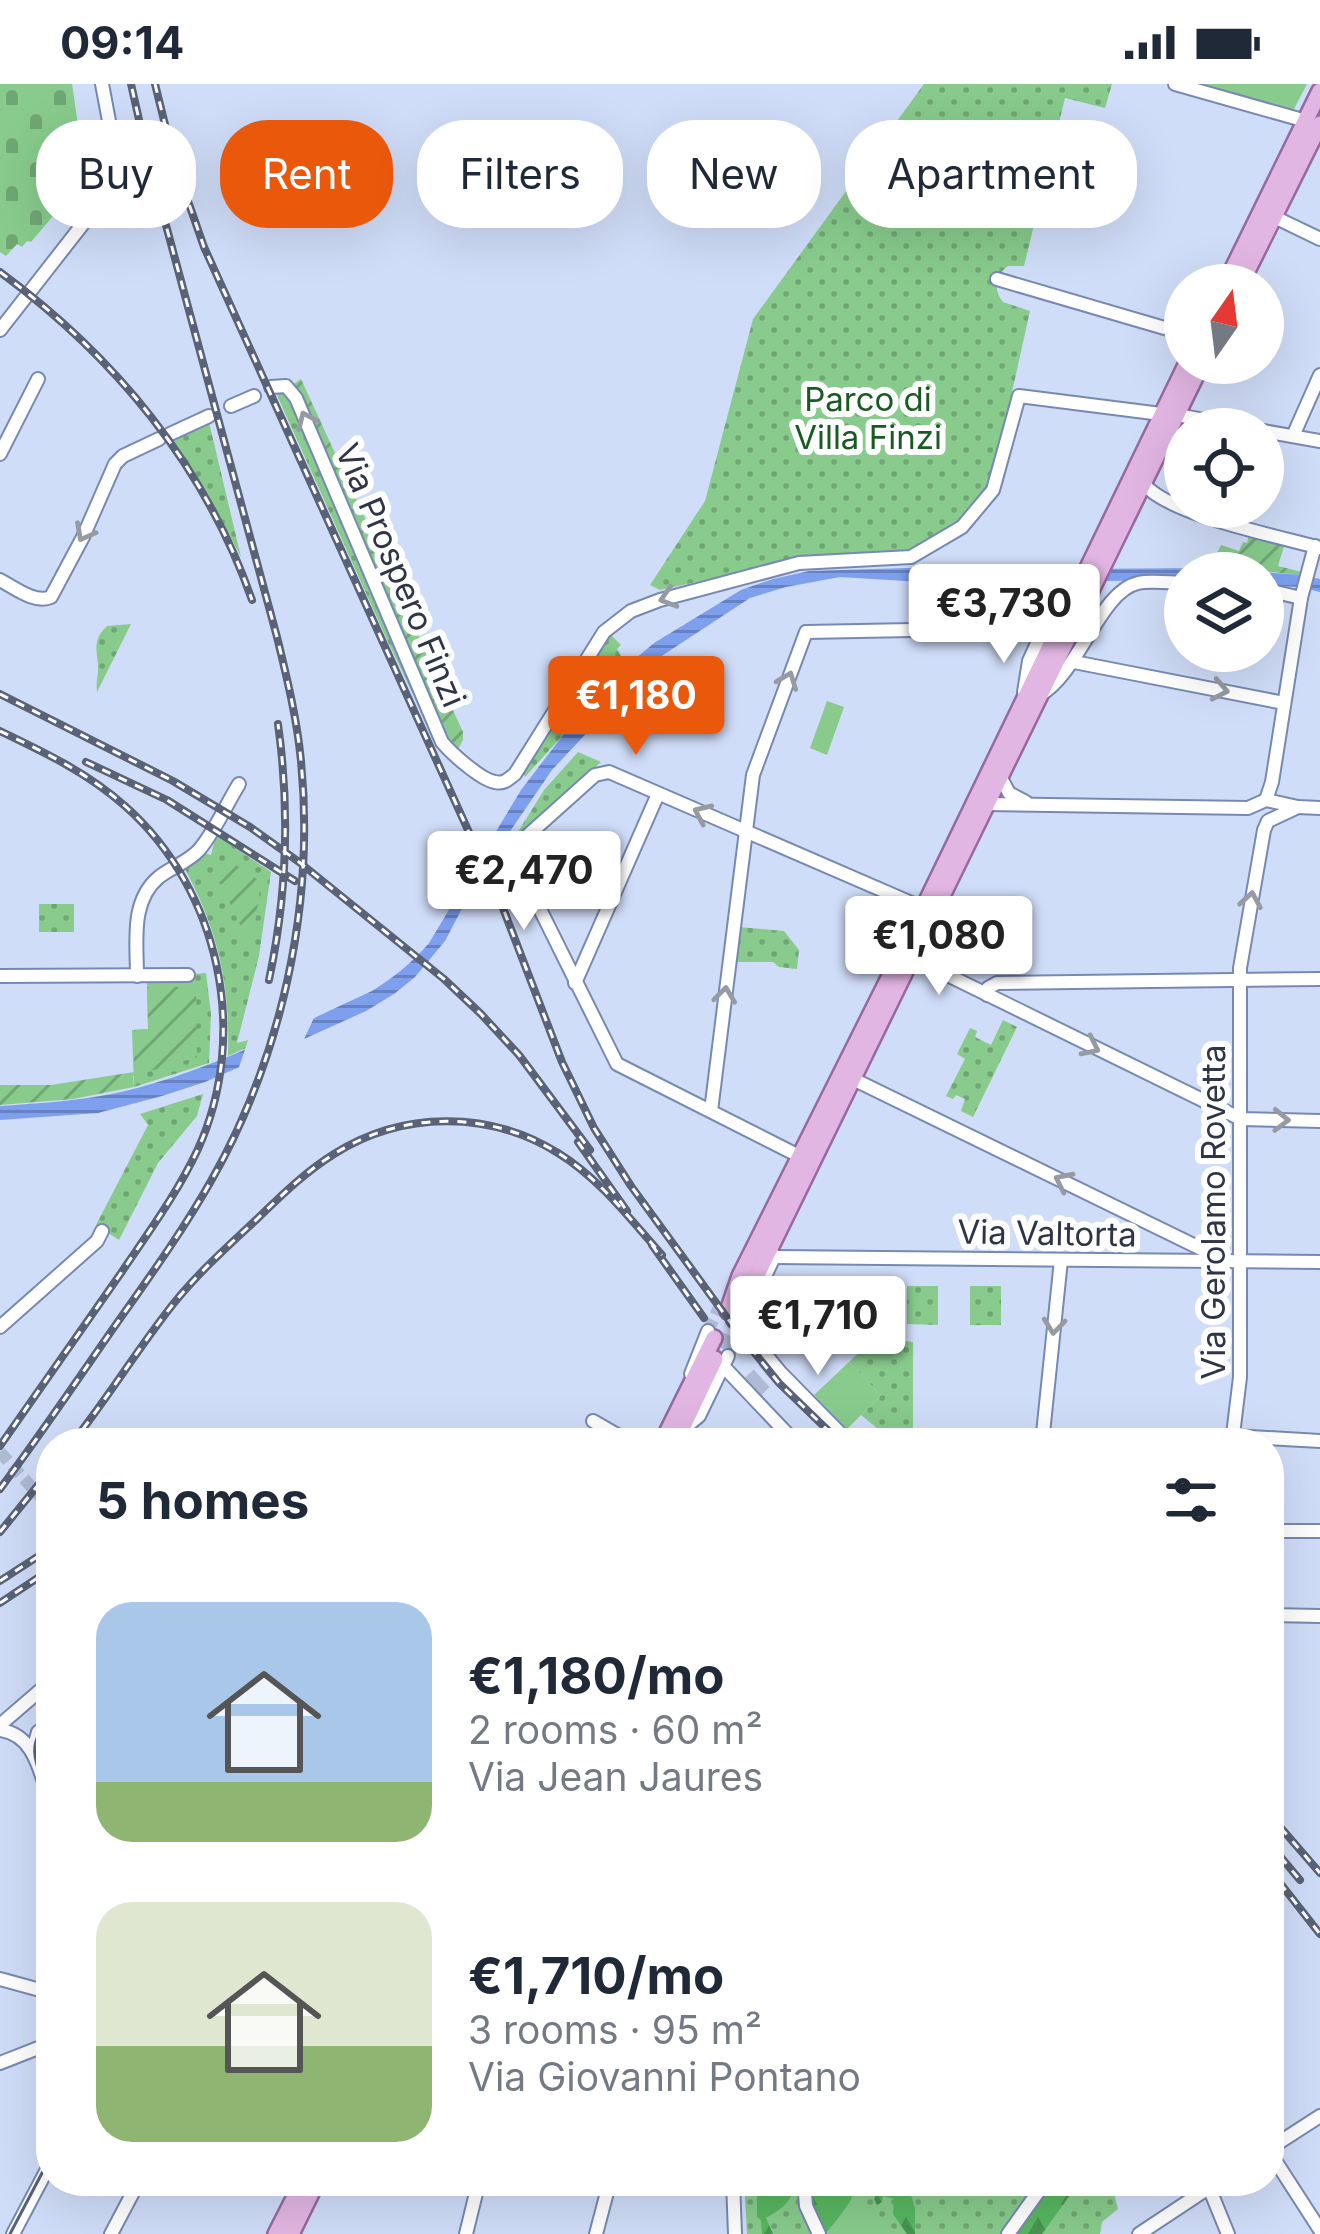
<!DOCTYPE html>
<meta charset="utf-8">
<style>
:root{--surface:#fff;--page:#f2f2f3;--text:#1f2937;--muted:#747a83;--accent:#ea580c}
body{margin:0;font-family:Inter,sans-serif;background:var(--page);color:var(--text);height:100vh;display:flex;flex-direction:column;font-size:45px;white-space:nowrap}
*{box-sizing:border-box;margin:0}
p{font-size:39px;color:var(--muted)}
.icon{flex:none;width:66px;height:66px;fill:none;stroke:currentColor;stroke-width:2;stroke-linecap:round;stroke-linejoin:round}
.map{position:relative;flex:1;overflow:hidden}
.drawer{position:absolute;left:36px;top:1344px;width:1248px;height:768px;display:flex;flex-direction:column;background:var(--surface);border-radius:48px;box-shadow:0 12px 48px #0002}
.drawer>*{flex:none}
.hud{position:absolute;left:36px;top:36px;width:1248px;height:108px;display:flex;gap:24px}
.needle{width:78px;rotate:14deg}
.controls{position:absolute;left:1164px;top:180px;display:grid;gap:24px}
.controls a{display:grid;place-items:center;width:120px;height:120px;border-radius:50%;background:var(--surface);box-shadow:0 12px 48px #0002;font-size:60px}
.price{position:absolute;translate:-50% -102px;padding:0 27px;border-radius:12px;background:#fff;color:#222;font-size:39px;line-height:78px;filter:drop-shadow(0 3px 6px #0008)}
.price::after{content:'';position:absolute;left:50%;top:72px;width:36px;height:27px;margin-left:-18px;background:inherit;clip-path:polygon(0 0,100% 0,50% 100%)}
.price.current{background:var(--accent);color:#fff}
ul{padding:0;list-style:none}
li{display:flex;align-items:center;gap:36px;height:300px;padding:0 60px}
li span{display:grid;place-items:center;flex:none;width:336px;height:240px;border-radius:36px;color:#555}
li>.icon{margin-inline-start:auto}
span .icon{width:144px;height:144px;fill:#fffc;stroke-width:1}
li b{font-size:51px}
h2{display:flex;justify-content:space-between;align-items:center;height:144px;padding:0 60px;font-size:51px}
.pill{padding:0 42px;border-radius:48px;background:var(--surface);box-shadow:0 12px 48px #0002;font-size:42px;line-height:108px}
.pill.current{background:var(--accent);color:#fff}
.status{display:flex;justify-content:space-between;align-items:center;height:84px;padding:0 60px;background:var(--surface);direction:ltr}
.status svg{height:33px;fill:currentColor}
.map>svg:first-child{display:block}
</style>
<div class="status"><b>09:14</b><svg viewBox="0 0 49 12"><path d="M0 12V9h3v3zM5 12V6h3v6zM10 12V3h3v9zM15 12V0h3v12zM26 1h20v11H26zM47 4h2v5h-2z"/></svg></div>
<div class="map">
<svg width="1320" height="2150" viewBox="0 0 1320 2150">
<defs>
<pattern id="grass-dots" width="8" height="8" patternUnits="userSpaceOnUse" patternTransform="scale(3)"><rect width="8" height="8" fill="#88cb8c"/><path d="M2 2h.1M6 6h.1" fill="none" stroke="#70a674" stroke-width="1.8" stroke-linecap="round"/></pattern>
<pattern id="forest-firs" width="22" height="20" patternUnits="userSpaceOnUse" patternTransform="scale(3)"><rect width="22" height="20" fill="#57b660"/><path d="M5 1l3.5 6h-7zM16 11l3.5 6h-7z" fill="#489551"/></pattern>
<pattern id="cemetery-stones" width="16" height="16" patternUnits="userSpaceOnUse" patternTransform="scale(3)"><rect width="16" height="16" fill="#88cb8c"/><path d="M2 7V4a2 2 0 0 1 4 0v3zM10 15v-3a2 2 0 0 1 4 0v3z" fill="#70a674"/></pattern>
<pattern id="garden-furrows" width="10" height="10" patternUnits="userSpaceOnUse" patternTransform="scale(3)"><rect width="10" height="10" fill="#88cb8c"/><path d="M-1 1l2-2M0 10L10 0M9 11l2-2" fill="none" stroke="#70a674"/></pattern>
<pattern id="water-rules" width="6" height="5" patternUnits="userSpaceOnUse" patternTransform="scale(3)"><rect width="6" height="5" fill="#7d9fee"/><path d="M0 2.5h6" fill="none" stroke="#6782c3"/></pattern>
</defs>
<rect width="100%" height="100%" fill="#d0ddf8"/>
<g fill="url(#grass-dots)">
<path d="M 924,0 L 1112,0 L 1105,24 L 1065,14 L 1024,182 L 1008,182 C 995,191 993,206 1003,218 L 1030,227 L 992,398 L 965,437 L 907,470 L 813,472 L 660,506 L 650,501 L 705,417 L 753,235 Z"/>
<path d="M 283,307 L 289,312 L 437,660 L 388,558 L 276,309 Z"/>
<path d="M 209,338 L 241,473 L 204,403 L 173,355 Z"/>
<path d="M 131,540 L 97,608 C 96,601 97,595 98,588 C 99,569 90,558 107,542 Z"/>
<path d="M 609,549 L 621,561 L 617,565 L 624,577 L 622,586 L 525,693 L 523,687 Z"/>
<path d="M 578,668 L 601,678 L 515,756 L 503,772 L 544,706 Z"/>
<path d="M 216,751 L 271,788 L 259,872 L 237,959 L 248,956 L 246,964 L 228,972 C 230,900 219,849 185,785 L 205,769 L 211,771 Z"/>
<rect x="39" y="820" width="35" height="28"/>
<path d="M 739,843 L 784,847 L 799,866 L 797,885 L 779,883 L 773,878 L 737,878 Z"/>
<path d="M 206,889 L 211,930 L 209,979 L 134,1003 L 132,946 L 148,945 L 147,894 Z"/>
<path d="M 1003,936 L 1017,943 L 973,1033 L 961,1027 L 965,1015 L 956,1011 L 953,1015 L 946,1012 L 965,975 L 957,970 L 970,944 L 977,947 L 975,953 L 991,961 Z"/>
<path d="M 203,1010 L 197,1032 L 158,1079 L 119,1156 L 96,1141 L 148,1041 L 140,1030 Z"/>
<path d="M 858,1201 L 876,1201 L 876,1240 L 855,1260 L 826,1232 Z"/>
<path d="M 907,1202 L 938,1202 L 938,1241 L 907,1240 Z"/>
<rect x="970" y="1202" width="31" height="39"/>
<path d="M 880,1249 L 905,1249 L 905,1257 L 913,1258 L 913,1359 L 895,1359 L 861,1331 L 881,1311 L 849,1278 Z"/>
<path d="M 744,2097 L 1122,2097 L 1114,2109 L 1118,2125 L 1102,2138 L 1100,2150 L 747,2150 Z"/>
</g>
<g fill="url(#forest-firs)">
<path d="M 757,2097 L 793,2097 C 795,2117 782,2124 766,2134 L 773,2150 L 762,2150 L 761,2136 L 757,2133 Z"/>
<path d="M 808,2097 L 838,2097 L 853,2108 L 850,2120 L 826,2149 L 813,2123 Z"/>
<path d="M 876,2097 L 906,2097 L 915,2123 L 915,2150 L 907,2150 L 893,2130 L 894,2115 L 883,2112 L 882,2118 L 877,2121 L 874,2115 L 878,2108 Z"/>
<path d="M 1052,2097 L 1080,2097 L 1042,2150 L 1014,2150 Z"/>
</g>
<path fill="url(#cemetery-stones)" d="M 0,0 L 72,0 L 84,81 L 75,91 L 79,95 L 74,102 L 76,105 L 31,158 L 27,157 L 22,163 L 17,160 L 6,172 L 0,168 Z"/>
<g fill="url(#garden-furrows)">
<path d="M 301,295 L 463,648 L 463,656 L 458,665 L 449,654 L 292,301 Z"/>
<path d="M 1249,449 L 1285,459 L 1278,482 L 1302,488 L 1298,491 L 1211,481 L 1221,461 L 1239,467 L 1243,458 L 1247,459 Z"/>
<path d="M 226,774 L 261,798 L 253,854 L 246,853 L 215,788 Z"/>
<path d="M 147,903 L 196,903 L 197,973 L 133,992 L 134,1003 L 73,1015 L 0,1021 L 0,1001 L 51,1001 L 134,988 L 134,946 L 148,945 Z"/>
</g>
<g fill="#88cb8c">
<path d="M 1198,0 L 1307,0 L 1293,27 Z"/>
<path d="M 827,617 L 844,623 L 827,671 L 810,664 Z"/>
<path d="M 849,1278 L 881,1311 L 847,1345 L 814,1311 Z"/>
<path d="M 851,2116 L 855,2118 L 901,2150 L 827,2150 Z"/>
</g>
<path fill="url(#water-rules)" d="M 940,483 L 941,486 L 1202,484 L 1302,491 L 1320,495 L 1320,508 L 1299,503 L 1263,501 L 1263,489 L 1185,489 L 1185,496 L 938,499 L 840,493 L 786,503 L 750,514 L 654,577 L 552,686 L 478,794 L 445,857 L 415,893 L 394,910 L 366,927 L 304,955 L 205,998 L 162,1012 L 98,1029 L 0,1036 L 0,1022 C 41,1019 81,1017 121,1008 C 209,988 291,944 372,907 C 394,893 412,879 429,859 L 521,706 L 567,646 L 622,586 L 654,559 L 741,506 L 773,495 L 809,487 Z"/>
<path fill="#d0ddf8" d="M 318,925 L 300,964 L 237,989 L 248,957 Z"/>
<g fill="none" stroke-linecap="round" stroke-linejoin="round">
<g stroke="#afbbd4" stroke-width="12" stroke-dasharray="12 6" stroke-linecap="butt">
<path d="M 708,1247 L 721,1219"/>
<path d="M 728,1272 L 741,1244"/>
<path d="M 749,1298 L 769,1280"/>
<path d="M 757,1307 L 776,1288"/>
<path d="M 0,1368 L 51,1425"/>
</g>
<path stroke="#afbbd4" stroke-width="15" stroke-dasharray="15 8" stroke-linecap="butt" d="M 721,1264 L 735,1236"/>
<defs>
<g id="minor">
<path d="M 1175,0 L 1306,37"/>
<path d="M 1268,130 L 1320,155"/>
<path d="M 997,195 L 1185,250"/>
<path d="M 0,246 L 93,127 L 107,105 L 112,77 L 109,37 L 102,0"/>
<path d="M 271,303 L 286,302 L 296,314 L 442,658 C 451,669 481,696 495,698 C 505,700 508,695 515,690 L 604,548 L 631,527 L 660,516 L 799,479 L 911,473 L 962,443 L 993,406 L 1019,312 L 1161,330"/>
<path d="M 231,322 L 254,312"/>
<path d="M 1177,331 L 1254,345"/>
<path d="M 1263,347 L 1320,357"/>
<path d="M 170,350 L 209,332"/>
<path d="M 1293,352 L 1320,291"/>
<path d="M 0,370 L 38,295"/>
<path d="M 1144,400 C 1169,431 1278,452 1320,464"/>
<path d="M 0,496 C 15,504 35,520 51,513 L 83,453 L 115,380 L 123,372 L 159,355"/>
<path d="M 1263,505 L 1301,514"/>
<path d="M 1074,578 L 1284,619"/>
<path d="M 1024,608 L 1029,577 L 1056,517 L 1053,502"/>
<path d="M 1040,611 C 1079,589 1100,507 1138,499 C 1152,496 1170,499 1185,499"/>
<path d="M 1001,694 L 1009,709 L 1026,718"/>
<path d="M 1266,716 L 1298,723 L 1320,724"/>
<path d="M 988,720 L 1248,724 L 1266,716 L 1272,698 L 1301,514 L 1315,462"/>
<path d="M 913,874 L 1241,1035 L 1320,1037"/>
<path d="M 0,892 L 188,891"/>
<path d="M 137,892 C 137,858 130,817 159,793 C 172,783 188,778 199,766 C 215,747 226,721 239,700"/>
<path d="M 575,899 L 658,710"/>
<path d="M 987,911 L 988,904 L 997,899 L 1320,895"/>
<path d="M 853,995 L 1220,1174"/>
<path d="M 711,1027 L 753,691 L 806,548 L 1023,544 L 1041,551"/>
<path d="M 799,1072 L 617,980 L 516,777 L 517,761 L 595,691 L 609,688 L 923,824"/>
<path d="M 774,1173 L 1320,1178"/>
<path d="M 742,1242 L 781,1289 L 850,1359"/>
<path d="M 0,1243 L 97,1157 L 102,1147"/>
<path d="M 741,1244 L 774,1173 L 773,1170"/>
<path d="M 723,1282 L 796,1359"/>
<path d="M 691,1290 L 708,1247"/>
<path d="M 593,1337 L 631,1359"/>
<path d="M 681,1347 L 699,1332 L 728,1272"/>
<path d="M 1233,1352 L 1320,1357"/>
<path d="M 1042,1359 L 1061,1176"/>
<path d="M 1232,1359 L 1240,1293 L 1240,884 L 1264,746 L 1268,737 L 1298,723"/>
<path d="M 1269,1447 L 1320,1447"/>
<path d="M 1269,1531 L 1320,1532"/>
<path d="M 1269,1560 L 1272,1531"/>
<path d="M 0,1641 L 51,1597"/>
<path d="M 0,1646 C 36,1651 40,1690 51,1720"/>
<path d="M 33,1666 L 38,1648 L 51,1638"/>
<path d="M 0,1895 L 51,1909"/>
<path d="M 0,1979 L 51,1959"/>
<path d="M 1269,2065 L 1320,2032"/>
<path d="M 1269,2067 L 1320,2146"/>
<path d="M 733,2097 L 735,2150"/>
<path d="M 804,2097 L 806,2122 L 819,2150"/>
<path d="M 1208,2101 L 1228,2150"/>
<path d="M 13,2150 L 51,2078"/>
<path d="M 111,2150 L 139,2097"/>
<path d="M 466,2150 L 479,2097"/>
<path d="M 596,2150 L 610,2097"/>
<path d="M 1008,2150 L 1046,2097"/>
<path d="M 1139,2150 L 1219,2097"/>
</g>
<g id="major">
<path d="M 1225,201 L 1320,7"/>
<path d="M 1240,201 L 1320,40"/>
<path d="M 728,1227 L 740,1192 L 913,846 L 1187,279"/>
<path d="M 735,1236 L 1202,279"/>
<path d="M 662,1359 L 714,1254"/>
<path d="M 675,1359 L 715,1275"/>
<path d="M 276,2150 L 303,2097"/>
<path d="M 291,2150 L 317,2097"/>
</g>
</defs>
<use href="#minor" stroke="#7789b2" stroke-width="16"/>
<use href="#major" stroke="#966aa0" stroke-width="20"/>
<use href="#minor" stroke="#fff" stroke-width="12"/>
<use href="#major" stroke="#e2b6e3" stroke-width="15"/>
<g stroke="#596276" stroke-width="3">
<path d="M 51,1639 C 20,1658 41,1691 51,1718"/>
<path d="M 10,2150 L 51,2072"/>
</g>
<defs>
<g id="rail">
<path d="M 155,0 L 174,77 L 204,163 L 501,819 L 562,978 L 594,1044 L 631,1102 L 736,1246 L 779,1299 L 841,1359"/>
<path d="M 0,188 C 114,272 205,381 252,516"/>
<path d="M 0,610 L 173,697 L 250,743 L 299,778 L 444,895 L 481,930 L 519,971 L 590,1066"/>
<path d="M 0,647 C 44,668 88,689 125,722 C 220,806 250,950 198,1065 C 177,1110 148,1149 121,1189 C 81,1247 40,1304 0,1362"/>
<path d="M 86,678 L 167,716 L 295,797"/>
<path d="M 269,896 C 287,811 290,726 278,640"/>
<path d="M 578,1058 L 627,1127"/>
<path d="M 652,1161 L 704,1234"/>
<path d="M 72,1359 C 108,1314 138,1264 174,1219 C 199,1188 228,1162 257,1135 C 281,1112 305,1088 334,1070 C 402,1027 489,1026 558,1069 C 599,1094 630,1135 662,1171"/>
<path d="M 0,1405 C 38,1354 74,1301 110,1249 C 145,1199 181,1150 211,1097 C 282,972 315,821 301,677 C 297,635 287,594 277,553 L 146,67 L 131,0"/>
<path d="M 0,1448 L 51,1385"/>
<path d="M 0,1497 L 51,1464"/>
<path d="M 0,1519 L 51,1485"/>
<path d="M 1269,1730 L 1320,1789"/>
<path d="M 1269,1759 L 1300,1796"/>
<path d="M 1269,1785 L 1320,1850"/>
</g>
</defs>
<use href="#rail" stroke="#596276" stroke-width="8"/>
<use href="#rail" stroke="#fefefe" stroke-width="3" stroke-dasharray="9" stroke-linecap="butt"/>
</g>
<defs><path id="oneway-chevron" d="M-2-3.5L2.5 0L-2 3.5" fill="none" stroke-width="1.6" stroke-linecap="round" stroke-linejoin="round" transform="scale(3)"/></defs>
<g stroke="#969aa2">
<use href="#oneway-chevron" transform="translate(306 336) rotate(-114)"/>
<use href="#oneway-chevron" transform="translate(84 449) rotate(118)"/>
<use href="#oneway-chevron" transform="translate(668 514) rotate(163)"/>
<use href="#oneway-chevron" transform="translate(788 596) rotate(-69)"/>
<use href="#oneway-chevron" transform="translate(1220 606) rotate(11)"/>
<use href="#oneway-chevron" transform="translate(702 729) rotate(-156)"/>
<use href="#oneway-chevron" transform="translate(1251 816) rotate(-80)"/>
<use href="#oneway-chevron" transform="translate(725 911) rotate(-83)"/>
<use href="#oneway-chevron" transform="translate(1091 963) rotate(26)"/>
<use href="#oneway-chevron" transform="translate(1281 1036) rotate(1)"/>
<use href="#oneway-chevron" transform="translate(1063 1097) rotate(-154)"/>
<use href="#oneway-chevron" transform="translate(1054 1242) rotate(96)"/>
</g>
<g text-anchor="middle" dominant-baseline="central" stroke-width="12" stroke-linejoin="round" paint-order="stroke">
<g font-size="33" fill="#185a22" stroke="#fefefe">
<text x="868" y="315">Parco di<tspan x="868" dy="38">Villa Finzi</tspan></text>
</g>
<g font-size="33" fill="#2d3546" stroke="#fefefe">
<text transform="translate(401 491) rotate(67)">Via Prospero Finzi</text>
<text transform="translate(1213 1128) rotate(-90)">Via Gerolamo Rovetta</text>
<text transform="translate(1047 1149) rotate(1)">Via Valtorta</text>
</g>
</g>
</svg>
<div class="controls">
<a><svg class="needle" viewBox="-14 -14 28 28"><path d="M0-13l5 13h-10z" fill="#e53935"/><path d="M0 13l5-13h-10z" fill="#747a83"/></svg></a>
<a><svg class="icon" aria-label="locate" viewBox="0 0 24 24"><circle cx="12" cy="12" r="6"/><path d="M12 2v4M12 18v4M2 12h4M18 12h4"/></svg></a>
<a><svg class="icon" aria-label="layers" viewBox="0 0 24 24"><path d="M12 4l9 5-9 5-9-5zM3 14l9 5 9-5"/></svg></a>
</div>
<b class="price" style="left:1004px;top:582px">€3,730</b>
<b class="price current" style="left:636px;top:674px">€1,180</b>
<b class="price" style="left:524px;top:849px">€2,470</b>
<b class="price" style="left:939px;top:914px">€1,080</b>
<b class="price" style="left:818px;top:1294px">€1,710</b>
<div class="hud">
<a class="pill">Buy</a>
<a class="pill current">Rent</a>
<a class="pill">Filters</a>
<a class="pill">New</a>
<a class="pill">Apartment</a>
</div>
<section class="drawer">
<h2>5 homes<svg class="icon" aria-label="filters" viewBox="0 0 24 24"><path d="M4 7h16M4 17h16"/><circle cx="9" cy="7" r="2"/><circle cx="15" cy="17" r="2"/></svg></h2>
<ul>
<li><span style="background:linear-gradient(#a9c7e8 75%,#8fb573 0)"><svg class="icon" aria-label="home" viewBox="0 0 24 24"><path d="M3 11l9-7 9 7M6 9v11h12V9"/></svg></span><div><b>€1,180/mo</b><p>2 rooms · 60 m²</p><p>Via Jean Jaures</p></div></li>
<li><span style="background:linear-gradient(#dfe7d0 60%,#8fb573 0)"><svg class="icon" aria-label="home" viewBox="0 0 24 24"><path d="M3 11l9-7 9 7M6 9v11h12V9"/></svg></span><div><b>€1,710/mo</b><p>3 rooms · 95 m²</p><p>Via Giovanni Pontano</p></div></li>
</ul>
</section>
</div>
